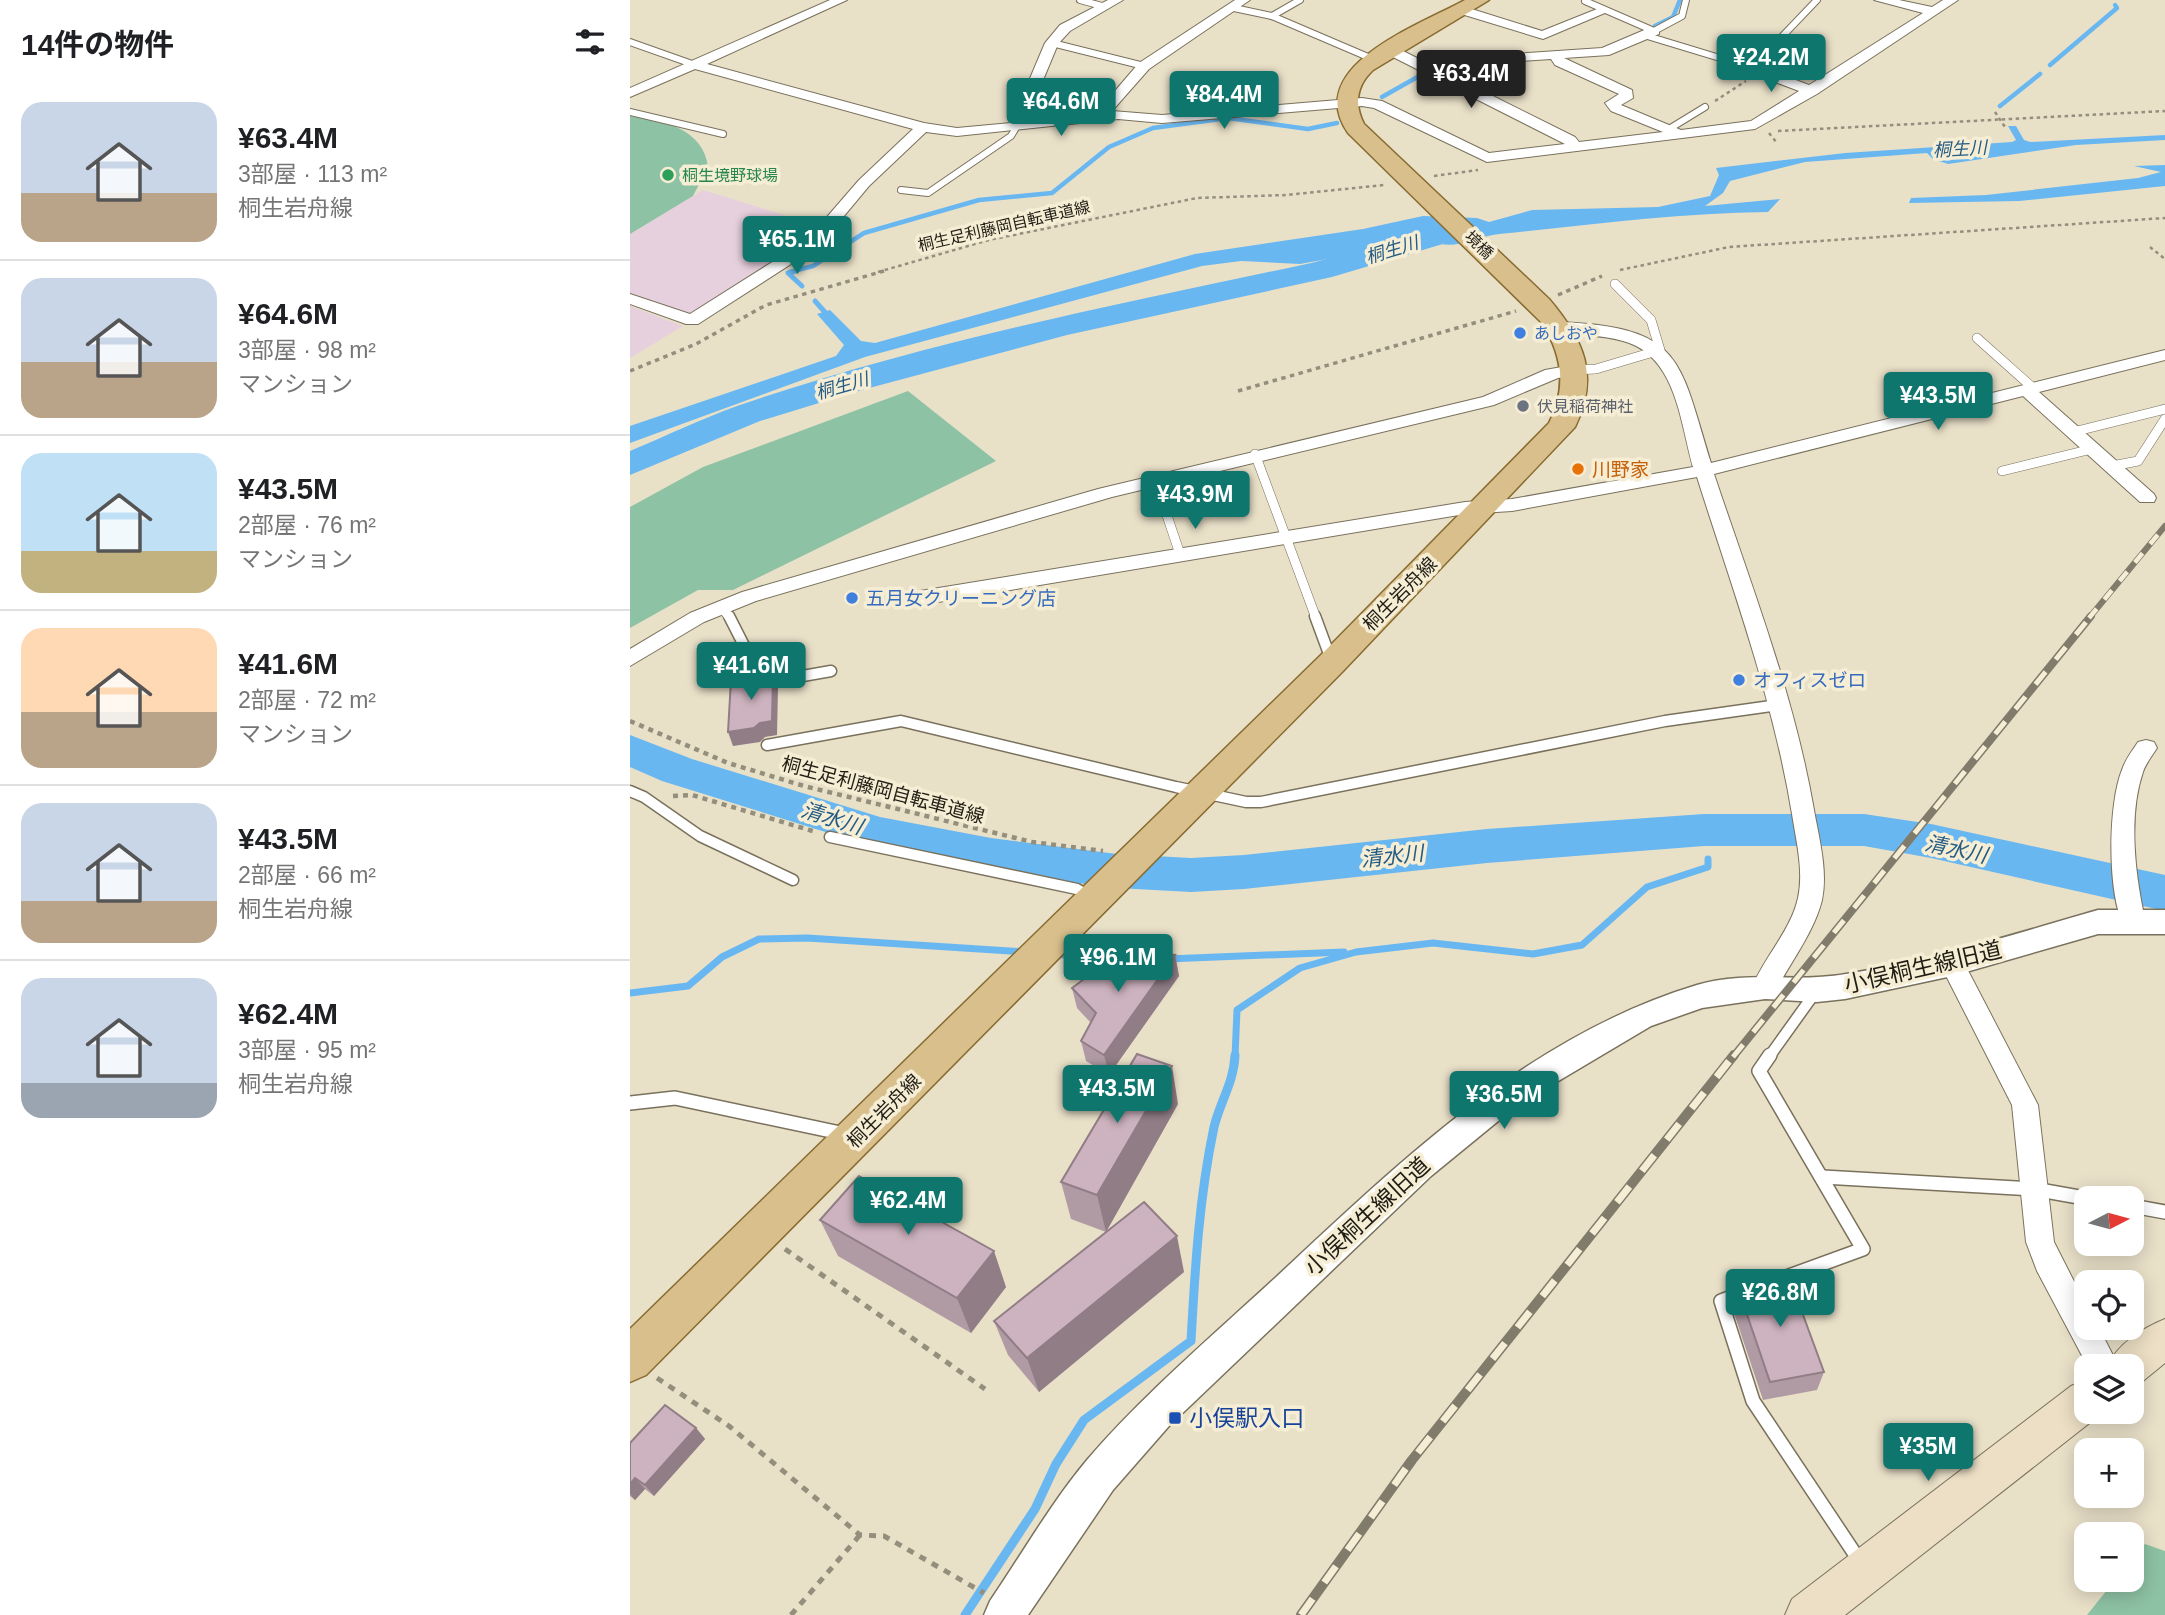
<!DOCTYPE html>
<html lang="ja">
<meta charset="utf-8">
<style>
:root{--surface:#fff;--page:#f2f2f2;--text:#202124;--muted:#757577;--line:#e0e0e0;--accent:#0f766e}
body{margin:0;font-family:Helvetica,"Noto Sans JP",sans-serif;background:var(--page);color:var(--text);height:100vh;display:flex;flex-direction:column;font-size:26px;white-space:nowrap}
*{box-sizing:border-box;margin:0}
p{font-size:23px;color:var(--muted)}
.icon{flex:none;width:38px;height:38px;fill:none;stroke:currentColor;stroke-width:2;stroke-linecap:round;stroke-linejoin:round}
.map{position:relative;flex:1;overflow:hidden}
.panel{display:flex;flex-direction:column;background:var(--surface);width:630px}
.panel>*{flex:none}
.needle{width:46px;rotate:84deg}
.controls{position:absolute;left:1444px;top:1186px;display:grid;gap:14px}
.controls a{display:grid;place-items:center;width:70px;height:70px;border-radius:14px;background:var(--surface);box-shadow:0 4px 18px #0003;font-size:35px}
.price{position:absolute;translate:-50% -60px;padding:0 16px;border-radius:7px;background:var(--accent);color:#fff;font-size:23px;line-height:46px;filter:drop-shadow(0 2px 4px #0008)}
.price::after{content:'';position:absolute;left:50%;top:42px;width:21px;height:16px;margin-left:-10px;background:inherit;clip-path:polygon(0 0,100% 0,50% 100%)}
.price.active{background:#222;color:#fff}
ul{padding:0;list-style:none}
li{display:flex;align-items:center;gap:21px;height:175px;padding:0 21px}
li+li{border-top:2px solid var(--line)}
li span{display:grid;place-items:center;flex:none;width:196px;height:140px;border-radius:21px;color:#555}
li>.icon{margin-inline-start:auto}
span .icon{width:84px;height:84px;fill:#fffc;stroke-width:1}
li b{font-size:30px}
h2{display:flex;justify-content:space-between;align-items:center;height:84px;padding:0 21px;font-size:30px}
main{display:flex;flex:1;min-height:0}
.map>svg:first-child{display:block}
</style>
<main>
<section class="panel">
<h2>14件の物件<svg class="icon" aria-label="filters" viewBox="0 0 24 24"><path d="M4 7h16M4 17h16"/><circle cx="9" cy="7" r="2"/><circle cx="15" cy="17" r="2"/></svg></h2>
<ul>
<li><span style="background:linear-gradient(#c9d6e8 65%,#b9a48a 0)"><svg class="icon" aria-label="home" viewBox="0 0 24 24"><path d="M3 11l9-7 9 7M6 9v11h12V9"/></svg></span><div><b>¥63.4M</b><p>3部屋 · 113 m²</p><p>桐生岩舟線</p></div></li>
<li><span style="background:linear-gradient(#c9d6e8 60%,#b9a48a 0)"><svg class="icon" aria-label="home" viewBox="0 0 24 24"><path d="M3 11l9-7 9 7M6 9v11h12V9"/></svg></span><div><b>¥64.6M</b><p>3部屋 · 98 m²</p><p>マンション</p></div></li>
<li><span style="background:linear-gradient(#bfe0f5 70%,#c2b280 0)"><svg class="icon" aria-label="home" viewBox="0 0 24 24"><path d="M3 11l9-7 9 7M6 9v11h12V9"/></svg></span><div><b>¥43.5M</b><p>2部屋 · 76 m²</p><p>マンション</p></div></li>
<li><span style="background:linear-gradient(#ffd9b3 60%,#b9a48a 0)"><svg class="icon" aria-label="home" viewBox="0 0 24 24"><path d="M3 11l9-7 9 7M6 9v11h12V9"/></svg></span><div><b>¥41.6M</b><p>2部屋 · 72 m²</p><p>マンション</p></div></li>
<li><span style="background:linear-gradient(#c9d6e8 70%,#b9a48a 0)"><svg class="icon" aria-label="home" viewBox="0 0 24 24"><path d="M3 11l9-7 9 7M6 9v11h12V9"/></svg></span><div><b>¥43.5M</b><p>2部屋 · 66 m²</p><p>桐生岩舟線</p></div></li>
<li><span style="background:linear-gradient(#c9d6e8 75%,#9aa5b1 0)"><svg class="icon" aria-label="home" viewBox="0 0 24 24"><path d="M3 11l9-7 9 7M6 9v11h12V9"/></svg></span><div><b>¥62.4M</b><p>3部屋 · 95 m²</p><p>桐生岩舟線</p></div></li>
</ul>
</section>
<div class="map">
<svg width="1535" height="1615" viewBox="0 0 1535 1615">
<rect width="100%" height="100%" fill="#e9e0c8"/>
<g fill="#e6d0dd">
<path d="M 73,190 L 190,226 L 172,244 L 65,312 L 57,314 L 0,293 L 0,234 Z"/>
<path d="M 0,306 L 53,326 L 0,358 Z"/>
</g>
<g fill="#8ec2a4">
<path d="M 0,116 C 34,120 73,129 78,167 L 63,196 L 0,234 Z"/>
<path d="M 278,391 L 366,461 L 103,590 L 68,590 L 0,628 L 0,507 L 73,467 Z"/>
<path d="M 1515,1544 L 1535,1551 L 1535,1615 L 1457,1615 L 1485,1580 L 1502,1580 L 1502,1560 Z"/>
</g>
<g fill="#69b7f1">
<path d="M 1378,126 L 1386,126 L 1394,140 L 1400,142 L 1535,135 L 1535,140 L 1446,145 L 1318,164 L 1303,159 L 1297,153 L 1175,162 L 1100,181 L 1093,193 L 1075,206 L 1150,199 L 1138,212 C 1048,213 958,225 869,234 C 847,236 821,253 802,240 L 670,264 L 611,261 L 572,266 L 235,357 L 0,443 L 0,426 L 206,356 L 214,345 L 187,314 L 200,310 L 231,341 L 245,343 L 565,254 L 733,229 L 793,216 L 847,218 L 859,222 L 902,210 L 1028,207 L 1080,196 L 1089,175 L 1086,168 L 1215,153 L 1382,142 L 1386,140 Z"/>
<path d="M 1535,165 L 1535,186 L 1389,201 L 1279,203 L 1281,198 L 1356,195 L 1508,178 L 1531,172 L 1504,166 Z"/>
</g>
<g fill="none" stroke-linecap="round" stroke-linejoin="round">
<g stroke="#69b7f1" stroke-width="4.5">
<path d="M 1025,26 L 1043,17 L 1050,0"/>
<path d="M 1420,65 L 1487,8 L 1485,5"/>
<path d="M 752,97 L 807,66 L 847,57"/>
<path d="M 1370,106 L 1410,74"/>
<path d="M 160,272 L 183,266 L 234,233 L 349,200 L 422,193 L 479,147 L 523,128 L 598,118 L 678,129 L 707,123"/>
</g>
<g stroke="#69b7f1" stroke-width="5">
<path d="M 166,271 L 158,273 L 172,286"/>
<path d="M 185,301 L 201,319"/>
</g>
<g stroke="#69b7f1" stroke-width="7">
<path d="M 425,954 L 490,960"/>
<path d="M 537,959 L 714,952"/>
<path d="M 0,993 L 58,986 L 92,957 L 129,939 L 177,938 L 396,952"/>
<path d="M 605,1057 L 607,1010 L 670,968 L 726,952 L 803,943 L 903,954 L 952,945 L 1017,887 L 1078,867 L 1078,859"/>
</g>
<path stroke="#69b7f1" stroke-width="9" d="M 335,1615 L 405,1509 L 426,1464 L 454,1420 L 561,1341 C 565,1269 569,1198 584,1127 C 590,1102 604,1082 605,1055"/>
<g fill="#69b7f1" fill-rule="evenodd">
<path d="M 846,219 L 857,222 L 861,228 L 857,234 L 833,238 L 702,277 L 437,335 L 228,391 L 130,421 L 0,475 L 0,451 C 36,436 71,419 107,406 C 291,343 483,305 672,265 C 730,253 787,223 846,219 Z"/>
<path d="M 0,735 L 62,759 L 250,817 L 361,838 L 487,854 L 561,858 L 614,855 L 857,829 L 1074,814 L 1234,814 L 1301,824 L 1535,875 L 1535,911 L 1301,858 L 1234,846 L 1074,846 L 857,863 L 614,889 L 561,892 L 487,888 L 361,872 L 250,849 L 32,781 L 0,767 Z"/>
</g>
<defs>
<g id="service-far3">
<path d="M 450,0 L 472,6"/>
<path d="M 955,1 L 1024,31 L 1052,16 L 1056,0"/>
<path d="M 604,8 L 642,16 L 745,60"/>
<path d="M 642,16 L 670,0"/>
<path d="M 1014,35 L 1113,65"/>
<path d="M 0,42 L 65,65"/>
<path d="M 422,43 L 514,66"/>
<path d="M 1122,68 L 1187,0"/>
<path d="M 807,73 L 841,61 L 859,59"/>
<path d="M 0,112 L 93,134"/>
<path d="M 1039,129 L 1075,107"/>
<path d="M 271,190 L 298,193 L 381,136 L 387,126"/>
</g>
<g id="service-far2">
<path d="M 1347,338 L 1403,388"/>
<path d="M 943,370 L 966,369 L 1030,350 L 1021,320 L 985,284"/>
<path d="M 1443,432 L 1535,409"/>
<path d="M 625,454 L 686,618"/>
<path d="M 1482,466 L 1508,461 L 1535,419"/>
<path d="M 1372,471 L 1462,449"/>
<path d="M 525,480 L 550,554"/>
<path d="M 91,607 L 100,618"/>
</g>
<g id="service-far1">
<path d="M 99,616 L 133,683 L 201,671"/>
<path d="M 685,616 L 702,662"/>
<path d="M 137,745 L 271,721 L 546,787 L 616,802 L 631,802 L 1035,721 L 1148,705"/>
<path d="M 0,791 L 14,797 L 70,836 L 163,880"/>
<path d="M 200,837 L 447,889 L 461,897"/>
<path d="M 1139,1057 L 1187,990"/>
</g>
<g id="service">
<path d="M 1140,1055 L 1129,1071 L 1233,1249 L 1148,1280"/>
<path d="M 0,1103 L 45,1098 L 215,1134"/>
<path d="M 1193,1177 L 1404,1189 L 1460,1199"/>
<path d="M 1502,1206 L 1535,1212"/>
<path d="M 1120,1290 L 1091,1301 L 1123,1401 L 1231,1563"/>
</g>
<g id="minor">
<path d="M 200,0 L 217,0 L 77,64 L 294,123 L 327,128 L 381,123 L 415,43 L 430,25 L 478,0 L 493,0 L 440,31 L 428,44 L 396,121 L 466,113 L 509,63 L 605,0 L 620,0 L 519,69 L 482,111 L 532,115 L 732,98 L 752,101 L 859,153 L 935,144 L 757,54 L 757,48 L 767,48 L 945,137 L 949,142 L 1033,132 L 981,111 L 975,103 L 989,94 L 925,65 L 921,59 L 859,63 L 852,59 L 854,56 L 972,48 L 1019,28 L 1029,28 L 1029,34 L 979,55 L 934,58 L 1002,90 L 1003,98 L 991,105 L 1051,130 L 1121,121 L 1169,91 L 1108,68 L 1108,62 L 1118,62 L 1179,85 L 1293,13 L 1244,0 L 1269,0 L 1302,7 L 1313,0 L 1328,0 L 1187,94 L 1125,129 L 857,162 L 744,108 L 732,106 L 532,123 L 488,119 L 327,136 L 296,132 L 239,186 L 189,246 L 68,324 L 56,324 L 0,304 L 0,294 L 60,314 L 177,240 L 229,180 L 283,129 L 65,69 L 0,97 L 0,88 Z"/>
<path d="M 832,6 L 912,31 L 972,7 L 982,10 L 913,39 L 828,13 L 828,7 Z"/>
<path d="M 929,322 C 1053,327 1049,359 1081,463 L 1535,350 L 1535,360 L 1409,392 L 1524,494 L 1526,498 L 1524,502 L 1510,502 L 1393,396 L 1084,474 C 1121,585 1164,694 1184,810 C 1189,838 1198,871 1192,900 C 1184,933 1159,964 1144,994 L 1135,997 L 1126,994 L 1122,987 C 1135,956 1161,930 1168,898 C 1174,871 1166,840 1162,814 C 1143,698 1102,588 1067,477 L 882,511 L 835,514 L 278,607 L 268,600 L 278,593 L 835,502 L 882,499 L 1063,467 C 1050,421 1046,355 993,341 C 970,334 946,336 923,331 L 923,323 Z"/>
<path d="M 943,365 L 952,370 L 949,374 L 928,378 L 864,405 L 482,497 L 126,601 L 74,622 L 0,666 L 0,649 L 60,613 L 112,592 L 468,489 L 853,397 L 915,370 Z"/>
<path d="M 1516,740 L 1524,742 L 1527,748 C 1522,756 1516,763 1513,772 C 1498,816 1505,875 1515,919 L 1512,926 L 1503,928 L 1494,926 C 1477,893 1478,804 1492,770 C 1495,760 1502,751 1508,742 Z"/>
<path d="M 1322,954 L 1331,957 L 1408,1105 L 1424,1242 L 1456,1305 L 1456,1328 L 1469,1328 L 1489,1367 L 1458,1367 L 1407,1271 L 1396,1242 L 1382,1105 L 1310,964 L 1313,957 Z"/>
</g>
<path id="tertiary" d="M 1468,910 L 1535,910 L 1535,934 L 1468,934 L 1322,976 L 1215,999 L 1187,1002 L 1135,999 L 1072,1008 L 1021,1026 L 920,1086 L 878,1113 L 801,1176 L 539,1426 L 483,1490 L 398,1615 L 354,1615 L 360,1601 C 392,1554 421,1503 457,1460 C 514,1394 580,1338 644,1279 C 770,1162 898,1036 1067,985 C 1116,970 1166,983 1216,974 C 1302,960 1385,934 1468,910 Z"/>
<g id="secondary">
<path d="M 1535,1319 L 1535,1363 L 1513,1381 L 1502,1385 L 1502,1367 L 1477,1367 C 1487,1344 1513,1328 1535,1319 Z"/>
<path d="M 1456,1380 L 1456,1412 L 1471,1414 L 1215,1615 L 1155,1615 L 1162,1599 L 1441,1386 Z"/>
</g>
<path id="primary" d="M 835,0 L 859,0 L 743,70 C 726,86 724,104 734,124 L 919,299 C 954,340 970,376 945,427 L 713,671 L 16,1375 L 0,1382 L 0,1329 L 691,655 L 919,423 C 937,388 933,355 911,322 L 718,133 C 672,66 790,25 835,0 Z"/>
</defs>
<use href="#service-far3" stroke="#79715c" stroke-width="8"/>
<use href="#service-far2" stroke="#79715c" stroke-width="10"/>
<use href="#service-far1" stroke="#79715c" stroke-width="13"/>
<use href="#service" stroke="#79715c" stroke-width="16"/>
<use href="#minor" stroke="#79715c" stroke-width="2"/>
<use href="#tertiary" stroke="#79715c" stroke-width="3"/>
<use href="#secondary" stroke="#79715c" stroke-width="2"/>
<use href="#primary" stroke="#876b30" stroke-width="3"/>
<g stroke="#948e7c" stroke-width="2.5" stroke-dasharray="3.5 3.5" stroke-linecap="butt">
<path d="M 1085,101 L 1116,81"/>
<path d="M 1365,112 L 1375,127"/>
<path d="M 1148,131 L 1535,111"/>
<path d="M 1139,133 L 1147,143"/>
<path d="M 804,176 L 848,170"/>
<path d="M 1520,247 L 1535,259"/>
<path d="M 990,270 L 1099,247 L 1535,218"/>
<path d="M 248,272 L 359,240 L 567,198 L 656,195 L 754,185"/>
</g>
<g stroke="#948e7c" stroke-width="3.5" stroke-dasharray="4.5 4.5" stroke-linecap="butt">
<path d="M 928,295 L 972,276"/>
<path d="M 0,371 L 66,344 L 136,305 L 254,271"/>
<path d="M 608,391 L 886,311"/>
</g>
<g stroke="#948e7c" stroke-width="4.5" stroke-dasharray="5 5" stroke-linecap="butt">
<path d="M 0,721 L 98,763 L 174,786 L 402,842 L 473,851"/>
<path d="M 43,796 L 62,795 L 186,832"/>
</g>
<g stroke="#948e7c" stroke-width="5" stroke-dasharray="7 7" stroke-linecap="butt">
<path d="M 155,1249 L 355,1389"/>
<path d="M 27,1378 L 99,1426 L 230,1535 L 254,1536 L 354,1593"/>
<path d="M 161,1615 L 230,1535"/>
</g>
<use href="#service-far3" stroke="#fff" stroke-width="6"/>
<use href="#service-far2" stroke="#fff" stroke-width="9"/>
<use href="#service-far1" stroke="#fff" stroke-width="10"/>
<use href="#service" stroke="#fff" stroke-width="13"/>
<use href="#minor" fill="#fff" fill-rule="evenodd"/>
<use href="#tertiary" fill="#fff" fill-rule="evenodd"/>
<use href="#secondary" fill="#ecdfc5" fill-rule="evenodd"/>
<use href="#primary" fill="#d9bf8c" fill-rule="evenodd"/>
<defs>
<path id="rail-far2" d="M 1459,618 L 1535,526"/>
<path id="rail-far1" d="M 1103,1057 L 1461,616"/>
<path id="rail" d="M 671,1615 L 782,1460 L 1104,1055"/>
</defs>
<use href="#rail-far2" stroke="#817b6b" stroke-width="6"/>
<use href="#rail-far1" stroke="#817b6b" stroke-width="8"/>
<use href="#rail" stroke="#817b6b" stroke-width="10"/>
<use href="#rail-far2" stroke="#f6edd5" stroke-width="4.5" stroke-dasharray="12" stroke-linecap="butt"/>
<use href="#rail-far1" stroke="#f6edd5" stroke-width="5" stroke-dasharray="16" stroke-linecap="butt"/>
<use href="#rail" stroke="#f6edd5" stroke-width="7" stroke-dasharray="20" stroke-linecap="butt"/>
</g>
<g fill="#b09aa4">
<path d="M 545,955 L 549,976 L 479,1075 L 456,1061 L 451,1041 L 461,1023 L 447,1008 L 442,988 Z"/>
<path d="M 548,1104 L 476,1232 L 441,1219 L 431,1182 Z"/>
<path d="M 190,1220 L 376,1287 L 341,1333 L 208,1256 Z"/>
<path d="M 554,1272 L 409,1392 L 378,1355 L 364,1321 Z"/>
<path d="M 1108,1288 L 1194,1372 L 1187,1390 L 1133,1400 L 1102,1307 Z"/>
<path d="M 66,1428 L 75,1439 L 24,1496 L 15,1489 L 5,1500 L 0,1496 L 0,1443 Z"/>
</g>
<g fill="#907d86">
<path d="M 143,674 L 148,688 L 147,735 L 135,737 L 130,742 L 103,746 L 98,732 Z"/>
<path d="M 545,955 L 549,976 L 479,1075 L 474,1055 Z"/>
<path d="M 542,1066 L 548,1104 L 476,1232 L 467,1195 Z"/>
<path d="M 547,1236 L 554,1272 L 409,1392 L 397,1358 Z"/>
<path d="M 364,1251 L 376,1287 L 341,1333 L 327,1298 Z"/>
<path d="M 66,1428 L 75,1439 L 24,1496 L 15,1485 Z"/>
<path d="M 5,1478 L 15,1489 L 5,1500 L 0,1494 L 0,1484 Z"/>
</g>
<g fill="#cdb3bf" stroke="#907d86" stroke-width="2">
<path d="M 143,674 L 142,721 L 130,723 L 124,728 L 98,732 L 101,680 Z"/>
<path d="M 490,952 L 545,955 L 474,1055 L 451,1041 L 466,1013 L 442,988 Z"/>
<path d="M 507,1054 L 542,1066 L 467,1195 L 431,1182 Z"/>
<path d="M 229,1176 L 364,1251 L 327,1298 L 190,1220 Z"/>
<path d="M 514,1202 L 547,1236 L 397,1358 L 364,1321 Z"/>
<path d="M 1158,1274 L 1194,1372 L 1140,1382 L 1108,1288 Z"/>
<path d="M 35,1405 L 66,1428 L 15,1485 L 5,1478 L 0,1484 L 0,1443 Z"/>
</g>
<circle fill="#2e9e5b" stroke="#f6edd5" stroke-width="2.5" cx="38" cy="175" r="7"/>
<g fill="#3f7fe0" stroke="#f6edd5" stroke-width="2.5">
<circle cx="890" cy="333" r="7"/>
<circle cx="222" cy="598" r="7"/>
<circle cx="1109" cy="680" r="7"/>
</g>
<circle fill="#6b7280" stroke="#f6edd5" stroke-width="2.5" cx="893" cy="406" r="7"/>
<circle fill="#e8710a" stroke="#f6edd5" stroke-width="2.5" cx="948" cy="469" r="7"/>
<rect fill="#1a4fb4" stroke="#f6edd5" stroke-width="2.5" x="538" y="1411" width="14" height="14" rx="3.5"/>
<g text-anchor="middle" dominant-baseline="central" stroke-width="7" stroke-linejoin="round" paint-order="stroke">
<g font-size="16" fill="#27864d" stroke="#f6edd5" text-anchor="start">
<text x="52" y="175">桐生境野球場</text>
</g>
<g font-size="16" fill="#201d14" stroke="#f6edd5">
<text transform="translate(374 226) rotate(-13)">桐生足利藤岡自転車道線</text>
<text transform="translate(849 245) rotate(44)">境橋</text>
</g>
<g font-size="16" fill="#366cbe" stroke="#f6edd5" text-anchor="start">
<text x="904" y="333">あしおや</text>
</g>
<g font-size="16" fill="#5b616d" stroke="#f6edd5" text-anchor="start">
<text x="907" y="406">伏見稲荷神社</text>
</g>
<g font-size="18" font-style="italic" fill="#245c83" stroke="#f6edd5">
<text transform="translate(1330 149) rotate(-3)">桐生川</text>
<text transform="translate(762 250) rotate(-17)">桐生川</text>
<text transform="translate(212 386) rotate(-16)">桐生川</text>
</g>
<g font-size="19" fill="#c56008" stroke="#f6edd5" text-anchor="start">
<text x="962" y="469">川野家</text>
</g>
<g font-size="19" fill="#201d14" stroke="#f6edd5">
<text transform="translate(770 594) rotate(-45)">桐生岩舟線</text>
<text transform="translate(253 790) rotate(15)">桐生足利藤岡自転車道線</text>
<text transform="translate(254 1111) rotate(-45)">桐生岩舟線</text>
</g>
<g font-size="19" fill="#366cbe" stroke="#f6edd5" text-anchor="start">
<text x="236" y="598">五月女クリーニング店</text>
<text x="1123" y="680">オフィスゼロ</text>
</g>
<g font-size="21" font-style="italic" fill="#245c83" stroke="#f6edd5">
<text transform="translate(202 818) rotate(17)">清水川</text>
<text transform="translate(1326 849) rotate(12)">清水川</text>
<text transform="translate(762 856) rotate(-6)">清水川</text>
</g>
<g font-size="23" fill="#201d14" stroke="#f6edd5">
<text transform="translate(1293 967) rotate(-13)">小俣桐生線旧道</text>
<text transform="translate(737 1216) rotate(-43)">小俣桐生線旧道</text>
</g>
<g font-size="23" fill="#164399" stroke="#f6edd5" text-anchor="start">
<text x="559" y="1418">小俣駅入口</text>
</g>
</g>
</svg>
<div class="controls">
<a><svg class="needle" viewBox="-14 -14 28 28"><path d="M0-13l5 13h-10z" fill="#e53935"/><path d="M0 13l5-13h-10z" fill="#757577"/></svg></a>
<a><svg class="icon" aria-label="locate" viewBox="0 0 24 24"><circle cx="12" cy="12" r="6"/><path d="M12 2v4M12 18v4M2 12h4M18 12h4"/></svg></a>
<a><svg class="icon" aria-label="layers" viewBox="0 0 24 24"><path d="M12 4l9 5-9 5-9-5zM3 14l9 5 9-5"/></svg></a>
<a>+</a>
<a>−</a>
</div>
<b class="price" style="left:1141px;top:94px">¥24.2M</b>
<b class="price active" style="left:841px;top:110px">¥63.4M</b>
<b class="price" style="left:594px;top:131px">¥84.4M</b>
<b class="price" style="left:431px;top:138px">¥64.6M</b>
<b class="price" style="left:167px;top:276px">¥65.1M</b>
<b class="price" style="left:1308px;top:432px">¥43.5M</b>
<b class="price" style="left:565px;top:531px">¥43.9M</b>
<b class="price" style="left:121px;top:702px">¥41.6M</b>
<b class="price" style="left:488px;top:994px">¥96.1M</b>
<b class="price" style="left:487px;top:1125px">¥43.5M</b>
<b class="price" style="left:874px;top:1131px">¥36.5M</b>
<b class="price" style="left:278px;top:1237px">¥62.4M</b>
<b class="price" style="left:1150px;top:1329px">¥26.8M</b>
<b class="price" style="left:1298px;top:1483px">¥35M</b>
</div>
</main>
